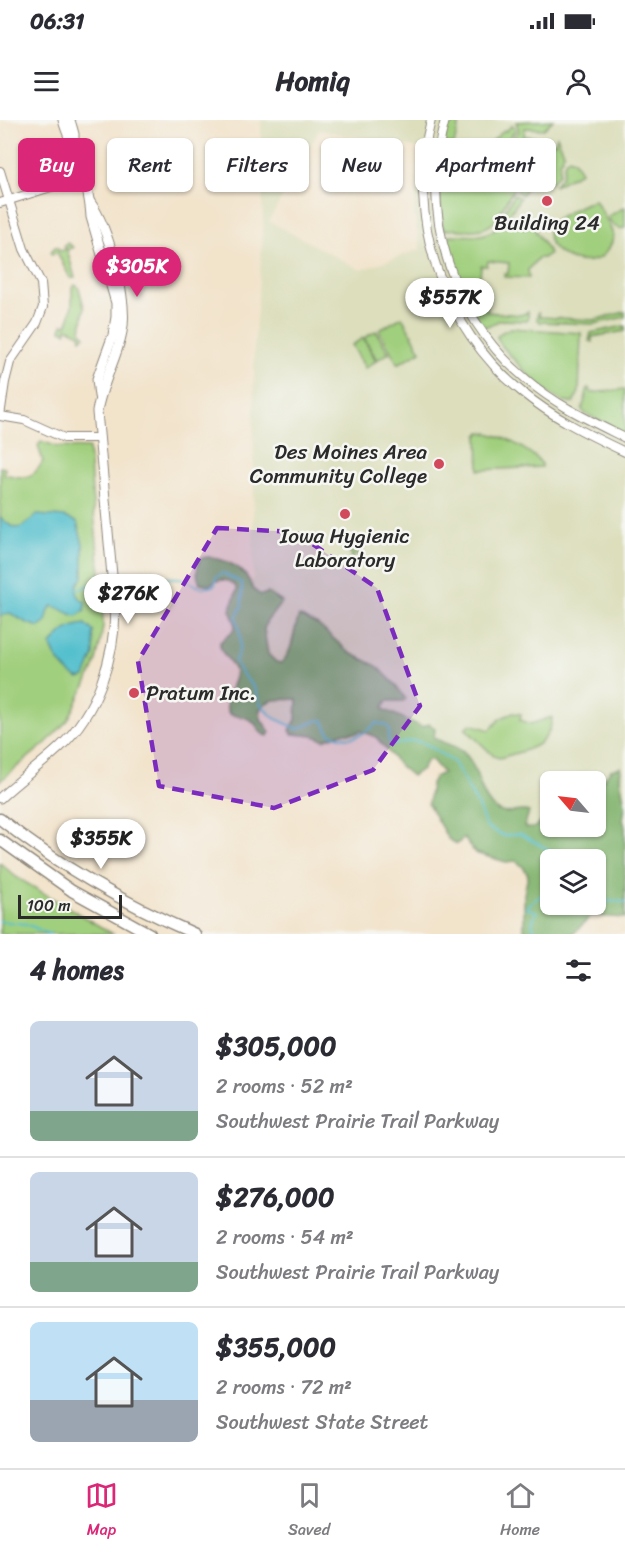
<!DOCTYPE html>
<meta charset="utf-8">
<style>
:root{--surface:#fff;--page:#f7f7f7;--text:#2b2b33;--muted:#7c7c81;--line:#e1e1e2;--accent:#db2777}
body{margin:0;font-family:Sriracha,sans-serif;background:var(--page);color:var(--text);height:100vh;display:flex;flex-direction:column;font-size:22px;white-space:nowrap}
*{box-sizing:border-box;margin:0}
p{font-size:20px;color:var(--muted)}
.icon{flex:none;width:33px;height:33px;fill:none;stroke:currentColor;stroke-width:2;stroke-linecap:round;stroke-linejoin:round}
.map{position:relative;height:814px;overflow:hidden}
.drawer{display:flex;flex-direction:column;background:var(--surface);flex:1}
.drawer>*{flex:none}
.top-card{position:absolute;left:18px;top:18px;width:590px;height:54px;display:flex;gap:12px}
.needle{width:39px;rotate:298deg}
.controls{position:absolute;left:540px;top:651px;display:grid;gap:12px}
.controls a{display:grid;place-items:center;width:66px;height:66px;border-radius:9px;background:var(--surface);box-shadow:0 2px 4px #0004;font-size:30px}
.scale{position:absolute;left:18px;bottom:15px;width:104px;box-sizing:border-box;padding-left:6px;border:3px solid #2b2b2b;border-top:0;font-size:16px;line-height:21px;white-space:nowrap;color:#2b2b2b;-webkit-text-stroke:4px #f6f6f2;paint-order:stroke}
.price{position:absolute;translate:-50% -51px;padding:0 14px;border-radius:21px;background:#fff;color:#222;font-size:20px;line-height:39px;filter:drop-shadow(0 2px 3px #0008)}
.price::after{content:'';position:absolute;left:50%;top:36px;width:18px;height:14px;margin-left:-9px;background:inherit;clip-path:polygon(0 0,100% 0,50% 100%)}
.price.selected{background:var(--accent);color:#fff}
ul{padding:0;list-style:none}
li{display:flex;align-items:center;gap:18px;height:150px;padding:0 30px}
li+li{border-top:2px solid var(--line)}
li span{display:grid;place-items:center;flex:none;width:168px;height:120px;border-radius:9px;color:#555}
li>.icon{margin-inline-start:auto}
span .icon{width:72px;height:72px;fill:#fffc;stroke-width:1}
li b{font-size:26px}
h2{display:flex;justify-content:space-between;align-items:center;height:72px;padding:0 30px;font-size:26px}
.chip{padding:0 21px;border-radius:9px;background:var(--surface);box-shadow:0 2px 4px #0004;font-size:21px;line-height:54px}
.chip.selected{background:var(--accent);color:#fff}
.status{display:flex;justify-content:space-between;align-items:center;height:42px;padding:0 30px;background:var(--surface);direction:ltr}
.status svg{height:16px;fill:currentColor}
header{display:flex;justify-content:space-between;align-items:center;height:78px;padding:0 30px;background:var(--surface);font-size:27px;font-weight:800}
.tabs{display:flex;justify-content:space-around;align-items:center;height:84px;border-top:2px solid var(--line);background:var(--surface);font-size:16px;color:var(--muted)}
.tabs a{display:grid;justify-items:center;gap:3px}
.tabs .selected{color:var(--accent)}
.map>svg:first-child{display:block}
</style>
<div class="status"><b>06:31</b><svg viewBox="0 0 49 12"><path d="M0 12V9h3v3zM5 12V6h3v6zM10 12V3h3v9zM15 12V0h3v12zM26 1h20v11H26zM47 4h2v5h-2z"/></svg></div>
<header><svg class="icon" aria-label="menu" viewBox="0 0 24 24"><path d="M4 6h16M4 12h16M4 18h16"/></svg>Homiq<svg class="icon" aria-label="person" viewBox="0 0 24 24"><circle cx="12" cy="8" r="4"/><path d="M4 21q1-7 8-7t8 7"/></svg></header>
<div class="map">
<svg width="625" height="814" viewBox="0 0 625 814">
<rect width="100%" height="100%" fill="#f6f6f2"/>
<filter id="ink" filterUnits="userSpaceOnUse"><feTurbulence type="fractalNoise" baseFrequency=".0167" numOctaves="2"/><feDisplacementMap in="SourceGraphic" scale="12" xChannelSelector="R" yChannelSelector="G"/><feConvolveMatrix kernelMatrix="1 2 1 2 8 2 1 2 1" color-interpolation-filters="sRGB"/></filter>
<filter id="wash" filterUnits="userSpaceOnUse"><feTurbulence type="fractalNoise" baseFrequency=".008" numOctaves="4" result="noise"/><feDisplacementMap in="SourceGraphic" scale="24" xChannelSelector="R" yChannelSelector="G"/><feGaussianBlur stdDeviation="1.35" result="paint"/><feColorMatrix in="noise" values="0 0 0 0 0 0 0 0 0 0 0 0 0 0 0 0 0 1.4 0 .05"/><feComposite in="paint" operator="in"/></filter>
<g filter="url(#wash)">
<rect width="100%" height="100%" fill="#f2e3cb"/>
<path fill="#dcdebc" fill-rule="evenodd" d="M 261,0 L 625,0 L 625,782 L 596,740 L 504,716 L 458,650 L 377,603 L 360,617 L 350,618 L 287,605 L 274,598 L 261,585 L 242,463 L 253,459 L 254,228 L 263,110 ZM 319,10 L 419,28 L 414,93 L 420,129 L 361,150 L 269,101 ZM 550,662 L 596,662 L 596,706 L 550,706 Z"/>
<g fill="#a0cf7d" stroke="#667d54" stroke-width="1.5">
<path d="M 448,0 L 460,0 L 454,25 L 443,23 Z"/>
<path d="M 553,0 L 544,9 L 525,8 L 524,16 L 539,18 L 538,23 L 555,23 L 557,16 L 564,33 L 560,42 L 559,54 L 550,63 L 535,55 L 522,75 L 517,71 L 530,47 L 532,41 L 526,34 L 511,34 L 506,30 L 507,25 L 519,11 L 516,2 Z"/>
<path d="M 512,5 L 516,10 L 504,24 L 503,30 L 510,37 L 525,37 L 528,40 L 528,44 L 495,101 C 481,116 462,107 443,110 L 440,82 L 442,26 L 481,32 L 504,10 L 506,11 Z"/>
<path d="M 569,38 L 574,40 L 581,52 L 554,66 L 562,56 L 565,41 Z"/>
<path d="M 514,75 L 520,78 L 507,98 L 525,109 L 528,105 L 533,105 C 536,116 547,124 549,134 L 543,138 L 538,138 L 528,150 L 529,158 L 504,157 L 504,154 L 508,154 L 509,143 L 488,141 L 487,146 L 481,146 L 478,179 L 484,180 L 485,172 L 489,172 L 487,192 L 521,195 L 528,192 L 528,199 L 526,201 L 501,200 L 485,207 C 473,199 447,139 446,124 C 446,121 447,118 448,116 C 468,113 484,122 500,104 L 498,102 Z"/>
<path d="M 595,79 C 600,90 611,104 613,116 C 613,121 611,125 608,129 C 592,159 529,129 554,101 C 561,94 585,84 595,79 Z"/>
<path d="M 625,87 L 625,108 C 615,110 611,104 608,96 Z"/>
<path d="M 67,123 L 72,126 L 73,128 L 67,129 L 75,158 L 70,158 L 57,132 L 52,135 L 51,132 L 55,127 L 58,127 L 59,131 L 65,130 L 64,125 Z"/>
<path d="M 75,165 L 79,168 L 84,187 L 81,212 L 85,216 L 81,219 L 80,214 L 67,208 L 66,212 L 61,210 L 63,204 L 67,205 L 68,203 L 72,185 L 72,168 Z"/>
<path d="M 538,192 L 540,197 L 594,200 L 625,192 L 625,197 L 594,204 L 540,202 L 537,200 Z"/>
<path d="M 402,197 L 421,231 L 398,244 L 379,210 Z"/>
<path d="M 625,206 L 625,211 L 592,217 L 592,222 L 589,221 L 591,213 Z"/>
<path d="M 511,208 L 581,213 L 579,272 L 573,283 C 550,283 517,242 502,226 L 497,217 L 502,212 Z"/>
<path d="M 376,211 L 389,233 L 377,240 L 364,218 Z"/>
<path d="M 363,218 L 376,241 L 365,248 L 352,225 Z"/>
<path d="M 588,268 L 590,269 L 591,273 L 625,269 L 625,314 L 586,294 L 582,290 Z"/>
<path d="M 481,312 C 501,314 529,329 542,344 L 542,347 L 479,350 L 478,316 Z"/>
<path d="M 41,321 L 58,327 L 89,328 L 92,373 L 102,473 L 103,507 L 99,529 L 94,548 L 68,600 L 46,623 L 0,661 L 0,347 L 5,348 L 4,354 C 24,359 33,360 43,341 L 38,326 Z"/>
<path d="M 366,418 L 369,420 L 363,428 L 362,437 L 358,436 L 361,428 L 352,439 L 351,445 L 355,444 L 355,447 L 350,448 L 349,442 L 352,435 L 341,423 L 352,433 Z"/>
<path d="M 513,593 L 521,594 L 520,600 L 531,604 L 552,597 C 550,629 525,630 499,638 L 494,636 L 465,608 L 471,604 L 490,610 L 501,598 Z"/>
<path d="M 0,743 L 16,757 L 113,814 L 0,814 Z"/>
</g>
<path fill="#80b26c" stroke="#566e4c" stroke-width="1.5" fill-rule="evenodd" d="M 209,437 C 222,439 239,445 247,457 C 252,465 251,470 261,475 L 268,473 L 282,482 L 267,501 L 264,509 L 268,534 L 276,542 L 281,543 C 294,531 293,510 299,496 L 318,505 L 350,533 L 377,546 L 395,564 L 406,579 L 403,581 L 387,581 L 383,587 L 385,590 L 422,607 L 429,604 L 435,608 L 434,618 C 445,624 459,626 467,636 C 481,652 478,677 497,690 C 508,697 518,688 529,692 L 524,707 C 536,712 540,701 550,695 L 550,706 L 596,706 L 596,669 L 611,650 L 621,647 L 620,659 L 625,685 L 623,700 L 625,706 L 625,798 L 591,796 L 573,814 L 524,814 L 524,774 L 528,755 L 523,747 L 516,741 L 506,742 L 475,733 L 464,718 L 457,724 L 448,719 L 428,684 L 431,663 L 435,657 L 443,653 L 432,640 L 427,640 L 422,649 L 412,656 L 399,645 L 376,617 L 360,611 L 356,613 L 342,613 L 324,620 L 314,616 L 292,614 L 290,610 L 296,600 L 297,579 C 282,581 272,575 260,589 L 261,599 L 270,612 L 268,616 C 259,614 260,609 254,603 C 248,597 239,596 230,595 C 219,578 237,565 235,552 C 233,540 219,535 220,522 L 234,510 L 235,503 L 230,490 L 237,469 C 231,458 218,458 209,465 L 200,463 C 195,455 197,446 201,438 ZM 550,740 L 596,740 L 596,784 L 550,784 Z"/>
<g fill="#54c0cd" stroke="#40767c" stroke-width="1.5">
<path d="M 37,395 L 65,397 L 77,402 L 83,424 L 83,458 C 74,466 75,476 85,482 L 85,490 L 77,496 C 67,494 61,487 52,486 L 49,490 L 46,502 L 39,507 L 27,503 L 10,493 L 0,496 L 0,397 C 16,413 21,410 37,395 Z"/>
<path d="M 85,504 L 93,511 L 94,534 L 85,557 L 79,559 C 67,553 54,538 51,525 C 61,512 68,506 85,504 Z"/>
</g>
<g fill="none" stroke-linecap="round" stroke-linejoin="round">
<g stroke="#54c0cd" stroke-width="2">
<path d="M 138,459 C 152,458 164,457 178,458 C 193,460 197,473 215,465 L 216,457 L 223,453 L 242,463 L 242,486 L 236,498 C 241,514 243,525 235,540 L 239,550 L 254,568 L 261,585 L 274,598 L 298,609 L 316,601 L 323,600 L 329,613 C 351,623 360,617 377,603 L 386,605 L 390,610 L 388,619 L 391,624 C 402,626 406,620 415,621 C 430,622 441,636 454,642 L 478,686 L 486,707 L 504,716 L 520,714 L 567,740"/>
<path d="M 77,470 L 93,464"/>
<path d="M 596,774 L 606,781 L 625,782"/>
<path d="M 0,801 L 26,804 L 50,814"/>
<path d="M 536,814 C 531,804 531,801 537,792 L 527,788 C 532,778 545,777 550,767"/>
</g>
</g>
</g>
<g filter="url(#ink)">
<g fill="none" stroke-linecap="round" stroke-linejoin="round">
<defs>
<g id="minor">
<path d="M 431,0 C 405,99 443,208 522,272 C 552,297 589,315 625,332"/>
<path d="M 445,0 C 419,94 452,198 527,260 C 556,285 591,301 625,318"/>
<path d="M 0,51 L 24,129 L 41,163 L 43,187 L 37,203 L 10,242 L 5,262 L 0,296"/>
<path d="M 0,83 L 83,57"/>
<path d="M 0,296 L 24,300 L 64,318 L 99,318"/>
</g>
<g id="tertiary">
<path d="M 63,0 C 66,12 71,21 75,31 C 83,52 90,75 91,97 L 116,183 L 116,197 L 113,215 L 97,259 L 99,276"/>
<path d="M 70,0 L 74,14 L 74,27"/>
<path d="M 0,678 C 19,660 41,645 60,627 C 97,592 115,538 115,488 L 97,292 C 101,264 117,239 122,212 C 129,181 108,107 90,82"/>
</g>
<g id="secondary">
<path d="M 0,699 C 59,746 126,784 195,814"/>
<path d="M 0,720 L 72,771 L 150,814"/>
</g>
</defs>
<use href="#minor" stroke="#8e877b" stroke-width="10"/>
<use href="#tertiary" stroke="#8e877b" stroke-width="11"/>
<use href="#secondary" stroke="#8e877b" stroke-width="13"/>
<use href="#minor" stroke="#fff" stroke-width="8"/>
<use href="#tertiary" stroke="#fff" stroke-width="9"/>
<use href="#secondary" stroke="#fff" stroke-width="10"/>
</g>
</g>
<path fill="#7b2cbf" fill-opacity="0.2" stroke="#7b2cbf" stroke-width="4.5" stroke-dasharray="12 8" stroke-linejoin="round" d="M 217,408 L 295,412 L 377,468 L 420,586 L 373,650 L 274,688 L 159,666 L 138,541 Z"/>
<g fill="#d1495b" stroke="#f6f6f2" stroke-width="2">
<circle cx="547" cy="81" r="6"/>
<circle cx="439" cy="344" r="6"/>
<circle cx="345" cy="394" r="6"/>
<circle cx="134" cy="573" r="6"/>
</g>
<g text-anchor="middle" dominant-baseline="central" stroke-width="5" stroke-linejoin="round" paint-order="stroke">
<g font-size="21" fill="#2b2b2b" stroke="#f6f6f2">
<text x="547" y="103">Building 24</text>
<text x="427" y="332" text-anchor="end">Des Moines Area<tspan x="427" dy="24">Community College</tspan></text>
<text x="345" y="416">Iowa Hygienic<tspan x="345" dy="24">Laboratory</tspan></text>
<text x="146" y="573" text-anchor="start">Pratum Inc.</text>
</g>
</g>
</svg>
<div class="controls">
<a><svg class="needle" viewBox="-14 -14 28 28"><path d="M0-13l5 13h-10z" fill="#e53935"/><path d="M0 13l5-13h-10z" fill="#7c7c81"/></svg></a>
<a><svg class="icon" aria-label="layers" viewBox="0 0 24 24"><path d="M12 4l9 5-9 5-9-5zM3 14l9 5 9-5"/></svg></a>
</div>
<div class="scale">100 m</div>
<b class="price selected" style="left:137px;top:178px">$305K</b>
<b class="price" style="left:450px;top:209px">$557K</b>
<b class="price" style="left:128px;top:505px">$276K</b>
<b class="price" style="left:101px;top:750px">$355K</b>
<div class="top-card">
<a class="chip selected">Buy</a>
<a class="chip">Rent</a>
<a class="chip">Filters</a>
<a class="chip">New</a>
<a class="chip">Apartment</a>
</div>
</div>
<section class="drawer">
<h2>4 homes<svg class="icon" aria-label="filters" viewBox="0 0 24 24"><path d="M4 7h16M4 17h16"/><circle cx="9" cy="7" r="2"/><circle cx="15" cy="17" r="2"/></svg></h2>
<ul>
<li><span style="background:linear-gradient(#c9d6e8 75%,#7fa58c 0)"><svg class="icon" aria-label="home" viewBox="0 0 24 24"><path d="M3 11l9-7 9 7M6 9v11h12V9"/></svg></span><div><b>$305,000</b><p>2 rooms · 52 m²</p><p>Southwest Prairie Trail Parkway</p></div></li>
<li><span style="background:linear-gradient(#c9d6e8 75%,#7fa58c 0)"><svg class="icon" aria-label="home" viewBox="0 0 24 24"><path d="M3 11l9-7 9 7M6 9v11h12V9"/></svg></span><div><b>$276,000</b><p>2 rooms · 54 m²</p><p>Southwest Prairie Trail Parkway</p></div></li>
<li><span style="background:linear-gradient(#bfe0f5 65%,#9aa5b1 0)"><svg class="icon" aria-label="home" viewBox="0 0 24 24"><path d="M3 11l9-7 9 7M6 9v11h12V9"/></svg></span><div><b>$355,000</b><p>2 rooms · 72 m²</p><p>Southwest State Street</p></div></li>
</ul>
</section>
<nav class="tabs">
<a class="selected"><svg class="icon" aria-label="map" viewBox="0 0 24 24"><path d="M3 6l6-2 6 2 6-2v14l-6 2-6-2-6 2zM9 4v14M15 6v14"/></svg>Map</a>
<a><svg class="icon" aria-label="saved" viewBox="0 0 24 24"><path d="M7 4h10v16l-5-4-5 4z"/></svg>Saved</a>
<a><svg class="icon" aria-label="home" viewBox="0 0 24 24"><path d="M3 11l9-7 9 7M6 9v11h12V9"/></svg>Home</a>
</nav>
